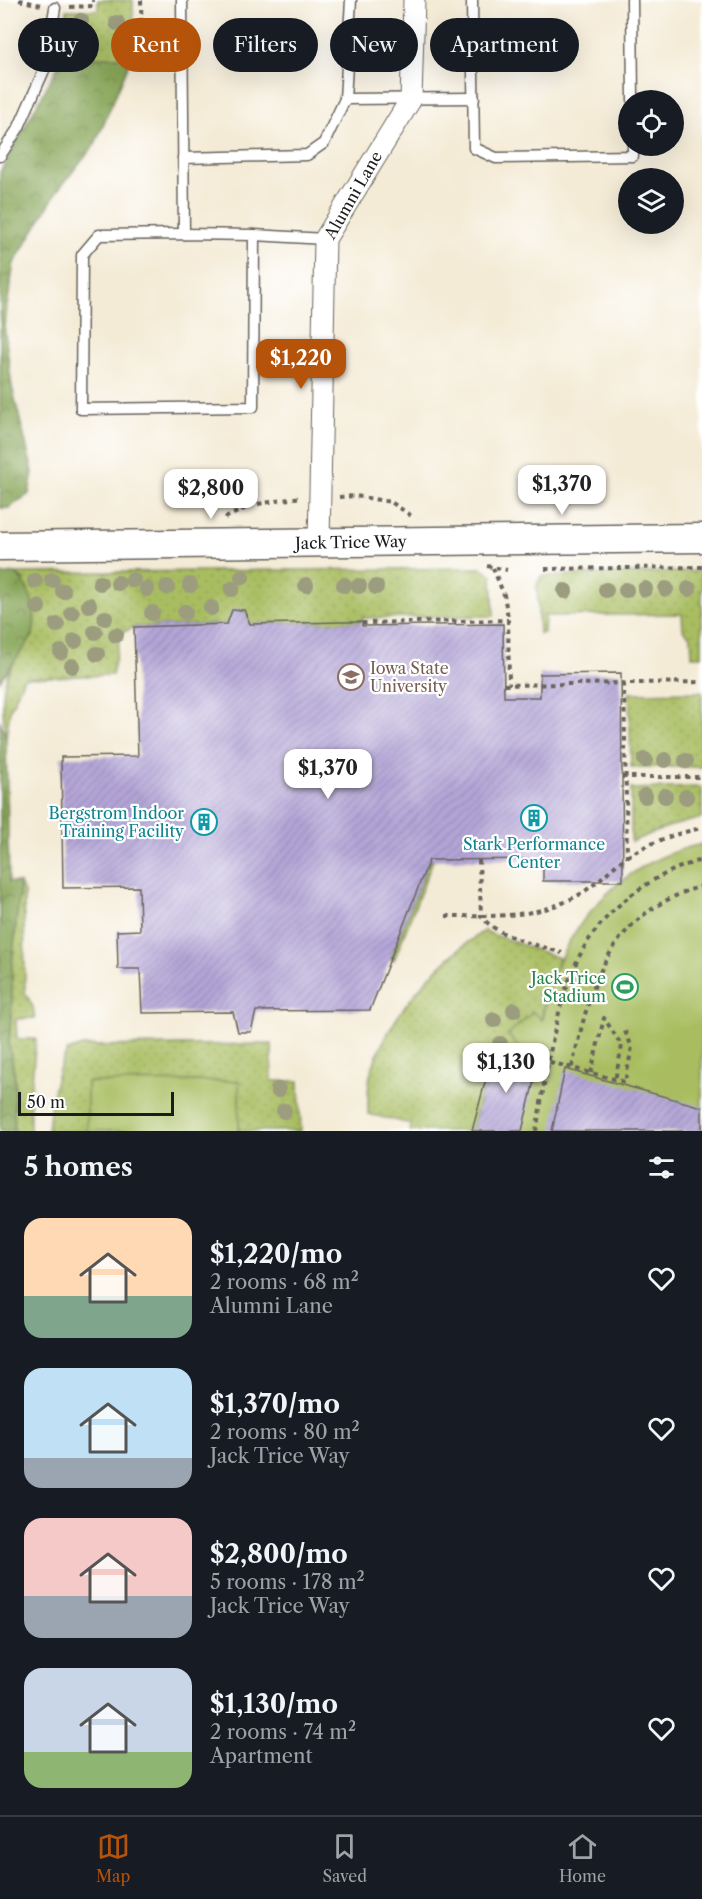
<!DOCTYPE html>
<meta charset="utf-8">
<style>
:root{--surface:#171b24;--page:#20242c;--text:#f1f3f6;--muted:#9ea1a6;--line:#363941;--accent:#b45309}
body{margin:0;font-family:"Libre Caslon Text",serif;background:var(--page);color:var(--text);height:100vh;display:flex;flex-direction:column;font-size:22px;white-space:nowrap}
*{box-sizing:border-box;margin:0}
p{font-size:20px;color:var(--muted)}
.icon{flex:none;width:33px;height:33px;fill:none;stroke:currentColor;stroke-width:2;stroke-linecap:round;stroke-linejoin:round}
.map{position:relative;height:1131px;overflow:hidden}
.side{display:flex;flex-direction:column;background:var(--surface);flex:1}
.side>*{flex:none}
.guide{position:absolute;left:18px;top:18px;width:666px;height:54px;display:flex;gap:12px}
.buttons{position:absolute;left:618px;top:90px;display:grid;gap:12px}
.buttons a{display:grid;place-items:center;width:66px;height:66px;border-radius:50%;background:var(--surface);box-shadow:0 6px 24px #0002;font-size:30px}
.scale{position:absolute;left:18px;bottom:15px;width:156px;box-sizing:border-box;padding-left:6px;border:3px solid #1c1c1c;border-top:0;font-size:16px;line-height:21px;white-space:nowrap;color:#1c1c1c;-webkit-text-stroke:4px #fff;paint-order:stroke}
.price{position:absolute;translate:-50% -51px;padding:0 14px;border-radius:12px;background:#fff;color:#222;font-size:20px;line-height:39px;filter:drop-shadow(0 2px 3px #0008)}
.price::after{content:'';position:absolute;left:50%;top:36px;width:18px;height:14px;margin-left:-9px;background:inherit;clip-path:polygon(0 0,100% 0,50% 100%)}
.price.active{background:var(--accent);color:#fff}
ul{padding:0;list-style:none}
li{display:flex;align-items:center;gap:18px;height:150px;padding:0 24px}
li span{display:grid;place-items:center;flex:none;width:168px;height:120px;border-radius:18px;color:#555}
li>.icon{margin-inline-start:auto}
span .icon{width:72px;height:72px;fill:#fffc;stroke-width:1}
li b{font-size:26px}
h2{display:flex;justify-content:space-between;align-items:center;height:72px;padding:0 24px;font-size:26px}
.tag{padding:0 21px;border-radius:27px;background:var(--surface);box-shadow:0 6px 24px #0002;font-size:21px;line-height:54px}
.tag.active{background:var(--accent);color:#fff}
.menu{display:flex;justify-content:space-around;align-items:center;height:84px;border-top:2px solid var(--line);background:var(--surface);font-size:16px;color:var(--muted)}
.menu a{display:grid;justify-items:center;gap:3px}
.menu .active{color:var(--accent)}
.map>svg:first-child{display:block}
</style>
<div class="map">
<svg width="702" height="1131" viewBox="0 0 702 1131">
<defs>
<pattern id="green-dots" width="8" height="8" patternUnits="userSpaceOnUse" patternTransform="scale(1.5)"><rect width="8" height="8" fill="#a9bd61"/><path d="M2 2h.1M6 6h.1" fill="none" stroke="#91a254" stroke-width="1.8" stroke-linecap="round"/></pattern>
<pattern id="forest-crowns" width="20" height="18" patternUnits="userSpaceOnUse" patternTransform="scale(1.5)"><rect width="20" height="18" fill="#86a457"/><path d="M2 6a3 3 0 1 1 6 0M12 15a3 3 0 1 1 6 0" fill="none" stroke="#6d8547"/></pattern>
<pattern id="building-hatch" width="6" height="6" patternUnits="userSpaceOnUse" patternTransform="scale(1.5)"><rect width="6" height="6" fill="#b3a5d7"/><path d="M-1 1l2-2M0 6l6-6M5 7l2-2" fill="none" stroke="#998db8"/></pattern>
</defs>
<rect width="100%" height="100%" fill="#fff"/>
<filter id="ink" filterUnits="userSpaceOnUse"><feTurbulence type="fractalNoise" baseFrequency=".0167" numOctaves="2"/><feDisplacementMap in="SourceGraphic" scale="12" xChannelSelector="R" yChannelSelector="G"/><feConvolveMatrix kernelMatrix="1 2 1 2 8 2 1 2 1" color-interpolation-filters="sRGB"/></filter>
<filter id="wash" filterUnits="userSpaceOnUse"><feTurbulence type="fractalNoise" baseFrequency=".008" numOctaves="4" result="noise"/><feDisplacementMap in="SourceGraphic" scale="24" xChannelSelector="R" yChannelSelector="G"/><feGaussianBlur stdDeviation="1.35" result="paint"/><feColorMatrix in="noise" values="0 0 0 0 0 0 0 0 0 0 0 0 0 0 0 0 0 1.4 0 .05"/><feComposite in="paint" operator="in"/></filter>
<g filter="url(#wash)">
<rect width="100%" height="100%" fill="#f4ebd6"/>
<g fill="url(#green-dots)" stroke="#626c3e" stroke-width="1.5">
<path d="M 98,0 L 133,0 L 133,57 L 128,66 L 122,57 L 66,61 L 56,70 L 61,58 L 67,10 L 98,10 Z"/>
<path d="M 481,568 L 492,575 L 494,616 L 362,618 L 362,622 L 250,624 L 244,610 L 227,624 L 134,627 L 121,633 L 112,675 L 24,678 L 10,710 L 6,740 C 0,690 0,674 33,636 L 24,580 L 14,573 Z"/>
<path d="M 702,571 L 702,656 L 692,656 L 691,637 L 683,630 L 682,614 L 545,616 L 544,633 L 539,634 L 537,585 L 541,576 Z"/>
<path d="M 702,692 L 702,767 L 631,767 L 629,693 Z"/>
<path d="M 702,787 L 702,818 L 668,827 L 631,842 L 631,789 Z"/>
<path d="M 429,860 L 433,860 L 394,960 L 390,959 Z"/>
<path d="M 20,883 L 24,893 L 25,992 L 33,1007 L 35,1018 L 16,1019 L 17,1039 L 36,1039 L 30,1100 L 30,1131 L 14,1131 L 15,1079 L 9,1044 L 12,1000 L 12,964 Z"/>
<path d="M 484,931 L 559,958 L 545,997 L 541,1021 L 519,1048 L 516,1058 L 493,1052 L 472,1131 L 410,1131 L 411,1124 L 368,1114 C 368,1100 367,1085 371,1072 C 388,1017 436,962 484,931 Z"/>
<path d="M 272,1044 L 272,1081 L 299,1081 L 301,1131 L 239,1131 L 238,1081 L 87,1082 L 87,1131 L 48,1131 C 50,1103 54,1076 67,1051 L 82,1046 Z"/>
</g>
<g fill="url(#forest-crowns)" stroke="#51603a" stroke-width="1.5">
<path d="M 89,57 L 122,57 L 128,66 L 95,144 L 58,190 L 14,263 L 4,325 L 12,387 L 33,472 L 29,494 L 9,508 L 0,508 L 0,172 L 56,70 L 66,61 Z"/>
<path d="M 14,573 C 31,585 38,614 33,634 C 32,638 5,673 0,681 L 0,575 Z"/>
<path d="M 0,720 L 6,740 L 9,882 L 20,883 L 12,964 L 12,1000 L 9,1044 L 15,1079 L 14,1131 L 0,1131 Z"/>
</g>
<g fill="#a9bd61" stroke="#626c3e" stroke-width="1.5">
<path d="M 702,844 L 702,1131 L 472,1131 L 493,1052 L 516,1058 L 519,1048 L 508,1035 L 533,1012 L 542,1020 C 555,934 616,862 702,844 Z"/>
<path d="M 239,1081 L 239,1131 L 87,1131 L 87,1082 Z"/>
</g>
<g id="blocks">
<g fill="url(#building-hatch)">
<path d="M 232,610 L 244,610 L 250,624 L 342,622 L 362,622 L 362,626 L 503,624 L 504,697 L 540,697 L 540,674 L 621,673 L 623,881 L 543,881 L 543,859 L 429,860 L 370,1010 L 256,1011 L 251,1032 L 238,1032 L 233,1012 L 142,1013 L 140,969 L 118,969 L 117,931 L 140,930 L 139,887 L 63,888 L 61,757 L 138,756 L 134,627 L 227,624 Z"/>
<path d="M 493,1052 L 533,1061 L 538,1064 L 522,1131 L 472,1131 Z"/>
<path d="M 565,1069 L 702,1107 L 702,1131 L 552,1131 Z"/>
</g>
</g>
</g>
<g filter="url(#ink)">
<use href="#blocks" fill-opacity="0" stroke="#68645d" stroke-width="1.5"/>
<g fill="none" stroke-linecap="round" stroke-linejoin="round">
<defs>
<g id="lane">
<path d="M 182,0 L 184,234"/>
<path d="M 472,0 L 474,148 L 496,158 L 633,156 L 633,146"/>
<path d="M 632,0 L 633,100"/>
<path d="M 345,99 L 474,98"/>
<path d="M 0,156 L 19,127 L 45,68 L 55,8"/>
<path d="M 183,158 L 307,155 L 324,143 L 345,99 L 351,0"/>
<path d="M 184,234 L 254,235 L 253,407 L 81,409 L 82,255 L 99,235 Z"/>
<path d="M 254,235 L 325,239"/>
</g>
<path id="street" d="M 319,542 L 325,239 L 411,99 L 414,0"/>
<path id="secondary" d="M 0,546 L 702,538"/>
</defs>
<use href="#lane" stroke="#68645d" stroke-width="13"/>
<use href="#street" stroke="#68645d" stroke-width="23"/>
<use href="#secondary" stroke="#68645d" stroke-width="31"/>
<g stroke="#68645d" stroke-width="4" stroke-dasharray="4.5 4.5" stroke-linecap="butt">
<path d="M 19,0 L 41,5"/>
<path d="M 141,0 L 142,54 L 152,54"/>
<path d="M 70,7 L 93,6 L 93,0"/>
<path d="M 339,497 L 356,496 L 391,502 L 413,517"/>
<path d="M 225,518 L 252,505 L 301,497"/>
<path d="M 487,566 L 507,570"/>
<path d="M 493,568 L 504,595 L 508,617 L 509,685"/>
<path d="M 545,569 L 702,567"/>
<path d="M 362,623 L 508,620"/>
<path d="M 624,683 L 627,858"/>
<path d="M 504,685 L 702,682"/>
<path d="M 622,777 L 702,777"/>
<path d="M 479,860 L 481,916 C 498,938 536,944 562,953"/>
<path d="M 446,916 C 490,916 532,919 573,898 C 590,890 603,876 617,864 C 641,845 673,834 702,828"/>
<path d="M 550,1062 L 625,1082 L 632,1047 L 624,1029"/>
<path d="M 572,1067 C 592,981 607,915 702,886"/>
<path d="M 591,1073 L 604,1018 L 622,1046 L 615,1080"/>
<path d="M 536,1131 C 546,1078 555,1004 579,957 C 602,910 652,873 702,860"/>
</g>
<use href="#lane" stroke="#fff" stroke-width="10"/>
<use href="#street" stroke="#fff" stroke-width="21"/>
<use href="#secondary" stroke="#fff" stroke-width="28"/>
</g>
<g fill="#9c9c7f">
<circle cx="81" cy="21" r="8"/>
<circle cx="117" cy="23" r="8"/>
<circle cx="122" cy="48" r="8"/>
<circle cx="75" cy="54" r="8"/>
<circle cx="242" cy="577" r="8"/>
<circle cx="52" cy="580" r="8"/>
<circle cx="133" cy="580" r="8"/>
<circle cx="35" cy="581" r="8"/>
<circle cx="100" cy="583" r="8"/>
<circle cx="118" cy="583" r="8"/>
<circle cx="190" cy="585" r="8"/>
<circle cx="306" cy="585" r="8"/>
<circle cx="344" cy="585" r="8"/>
<circle cx="359" cy="586" r="8"/>
<circle cx="167" cy="587" r="8"/>
<circle cx="376" cy="587" r="8"/>
<circle cx="147" cy="589" r="8"/>
<circle cx="232" cy="589" r="8"/>
<circle cx="645" cy="589" r="8"/>
<circle cx="666" cy="589" r="8"/>
<circle cx="689" cy="589" r="8"/>
<circle cx="606" cy="590" r="8"/>
<circle cx="626" cy="590" r="8"/>
<circle cx="63" cy="591" r="8"/>
<circle cx="565" cy="591" r="8"/>
<circle cx="89" cy="605" r="8"/>
<circle cx="38" cy="607" r="8"/>
<circle cx="211" cy="608" r="8"/>
<circle cx="185" cy="612" r="8"/>
<circle cx="72" cy="613" r="8"/>
<circle cx="152" cy="613" r="8"/>
<circle cx="105" cy="618" r="8"/>
<circle cx="57" cy="625" r="8"/>
<circle cx="95" cy="632" r="8"/>
<circle cx="116" cy="635" r="8"/>
<circle cx="75" cy="641" r="8"/>
<circle cx="61" cy="652" r="8"/>
<circle cx="97" cy="654" r="8"/>
<circle cx="72" cy="666" r="8"/>
<circle cx="645" cy="760" r="8"/>
<circle cx="665" cy="760" r="8"/>
<circle cx="686" cy="761" r="8"/>
<circle cx="645" cy="796" r="8"/>
<circle cx="665" cy="796" r="8"/>
<circle cx="686" cy="797" r="8"/>
<circle cx="514" cy="1010" r="8"/>
<circle cx="494" cy="1020" r="8"/>
<circle cx="500" cy="1044" r="8"/>
<circle cx="278" cy="1090" r="8"/>
<circle cx="284" cy="1111" r="8"/>
</g>
</g>
<defs>
<symbol id="university-ring" viewBox="-11 -11 22 22"><circle r="9.5" fill="#fff" stroke="#8d6e63" stroke-width="1.5"/><path d="M0-5L7-2L0 1L-7-2ZM-4 1L0 2.5L4 1V4Q0 6-4 4Z" fill="#8d6e63"/></symbol>
<symbol id="building-ring" viewBox="-11 -11 22 22"><circle r="9.5" fill="#fff" stroke="#0f9aa8" stroke-width="1.5"/><path d="M-4-6H4V6H1V3H-1V6H-4ZM-2.5-4.3h1.7v1.8h-1.7ZM.8-4.3h1.7v1.8H.8ZM-2.5-1h1.7V.8h-1.7ZM.8-1h1.7V.8H.8Z" fill="#0f9aa8"/></symbol>
<symbol id="stadium-ring" viewBox="-11 -11 22 22"><circle r="9.5" fill="#fff" stroke="#2e9e5b" stroke-width="1.5"/><path d="M0-5a6.5 5 0 1 0 0 10a6.5 5 0 1 0 0-10ZM-3.5-1.8h7v3.6h-7Z" fill="#2e9e5b"/></symbol>
</defs>
<g fill-rule="evenodd">
<use href="#university-ring" x="336" y="662" width="30" height="30"/>
<use href="#building-ring" x="519" y="803" width="30" height="30"/>
<use href="#building-ring" x="189" y="807" width="30" height="30"/>
<use href="#stadium-ring" x="610" y="972" width="30" height="30"/>
</g>
<g text-anchor="middle" dominant-baseline="central" stroke-width="4.5" stroke-linejoin="round" paint-order="stroke">
<g font-size="16" fill="#1c1c1c" stroke="#fff">
<text transform="translate(353 195) rotate(-60)">Alumni Lane</text>
<text transform="translate(351 542) rotate(-1)">Jack Trice Way</text>
</g>
<g font-size="16" fill="#785e54" stroke="#fff" text-anchor="start">
<text x="370" y="668">Iowa State<tspan x="370" dy="18">University</tspan></text>
</g>
<g font-size="16" fill="#0d838f" stroke="#fff" text-anchor="end">
<text x="184" y="813">Bergstrom Indoor<tspan x="184" dy="18">Training Facility</tspan></text>
<text x="534" y="844" text-anchor="middle">Stark Performance<tspan x="534" dy="18">Center</tspan></text>
</g>
<g font-size="16" fill="#27864d" stroke="#fff" text-anchor="end">
<text x="606" y="978">Jack Trice<tspan x="606" dy="18">Stadium</tspan></text>
</g>
</g>
</svg>
<div class="buttons">
<a><svg class="icon" aria-label="locate" viewBox="0 0 24 24"><circle cx="12" cy="12" r="6"/><path d="M12 2v4M12 18v4M2 12h4M18 12h4"/></svg></a>
<a><svg class="icon" aria-label="layers" viewBox="0 0 24 24"><path d="M12 4l9 5-9 5-9-5zM3 14l9 5 9-5"/></svg></a>
</div>
<div class="scale">50 m</div>
<b class="price active" style="left:301px;top:390px">$1,220</b>
<b class="price" style="left:562px;top:516px">$1,370</b>
<b class="price" style="left:211px;top:520px">$2,800</b>
<b class="price" style="left:328px;top:800px">$1,370</b>
<b class="price" style="left:506px;top:1094px">$1,130</b>
<div class="guide">
<a class="tag">Buy</a>
<a class="tag active">Rent</a>
<a class="tag">Filters</a>
<a class="tag">New</a>
<a class="tag">Apartment</a>
</div>
</div>
<section class="side">
<h2>5 homes<svg class="icon" aria-label="filters" viewBox="0 0 24 24"><path d="M4 7h16M4 17h16"/><circle cx="9" cy="7" r="2"/><circle cx="15" cy="17" r="2"/></svg></h2>
<ul>
<li><span style="background:linear-gradient(#ffd9b3 65%,#7fa58c 0)"><svg class="icon" aria-label="home" viewBox="0 0 24 24"><path d="M3 11l9-7 9 7M6 9v11h12V9"/></svg></span><div><b>$1,220/mo</b><p>2 rooms · 68 m²</p><p>Alumni Lane</p></div><svg class="icon" aria-label="heart" viewBox="0 0 24 24"><path d="M12 20l-8-8c-3-5 5-10 8-4 3-6 11-1 8 4z"/></svg></li>
<li><span style="background:linear-gradient(#bfe0f5 75%,#9aa5b1 0)"><svg class="icon" aria-label="home" viewBox="0 0 24 24"><path d="M3 11l9-7 9 7M6 9v11h12V9"/></svg></span><div><b>$1,370/mo</b><p>2 rooms · 80 m²</p><p>Jack Trice Way</p></div><svg class="icon" aria-label="heart" viewBox="0 0 24 24"><path d="M12 20l-8-8c-3-5 5-10 8-4 3-6 11-1 8 4z"/></svg></li>
<li><span style="background:linear-gradient(#f6c9c9 65%,#9aa5b1 0)"><svg class="icon" aria-label="home" viewBox="0 0 24 24"><path d="M3 11l9-7 9 7M6 9v11h12V9"/></svg></span><div><b>$2,800/mo</b><p>5 rooms · 178 m²</p><p>Jack Trice Way</p></div><svg class="icon" aria-label="heart" viewBox="0 0 24 24"><path d="M12 20l-8-8c-3-5 5-10 8-4 3-6 11-1 8 4z"/></svg></li>
<li><span style="background:linear-gradient(#c9d6e8 70%,#8fb573 0)"><svg class="icon" aria-label="home" viewBox="0 0 24 24"><path d="M3 11l9-7 9 7M6 9v11h12V9"/></svg></span><div><b>$1,130/mo</b><p>2 rooms · 74 m²</p><p>Apartment</p></div><svg class="icon" aria-label="heart" viewBox="0 0 24 24"><path d="M12 20l-8-8c-3-5 5-10 8-4 3-6 11-1 8 4z"/></svg></li>
</ul>
</section>
<nav class="menu">
<a class="active"><svg class="icon" aria-label="map" viewBox="0 0 24 24"><path d="M3 6l6-2 6 2 6-2v14l-6 2-6-2-6 2zM9 4v14M15 6v14"/></svg>Map</a>
<a><svg class="icon" aria-label="saved" viewBox="0 0 24 24"><path d="M7 4h10v16l-5-4-5 4z"/></svg>Saved</a>
<a><svg class="icon" aria-label="home" viewBox="0 0 24 24"><path d="M3 11l9-7 9 7M6 9v11h12V9"/></svg>Home</a>
</nav>
